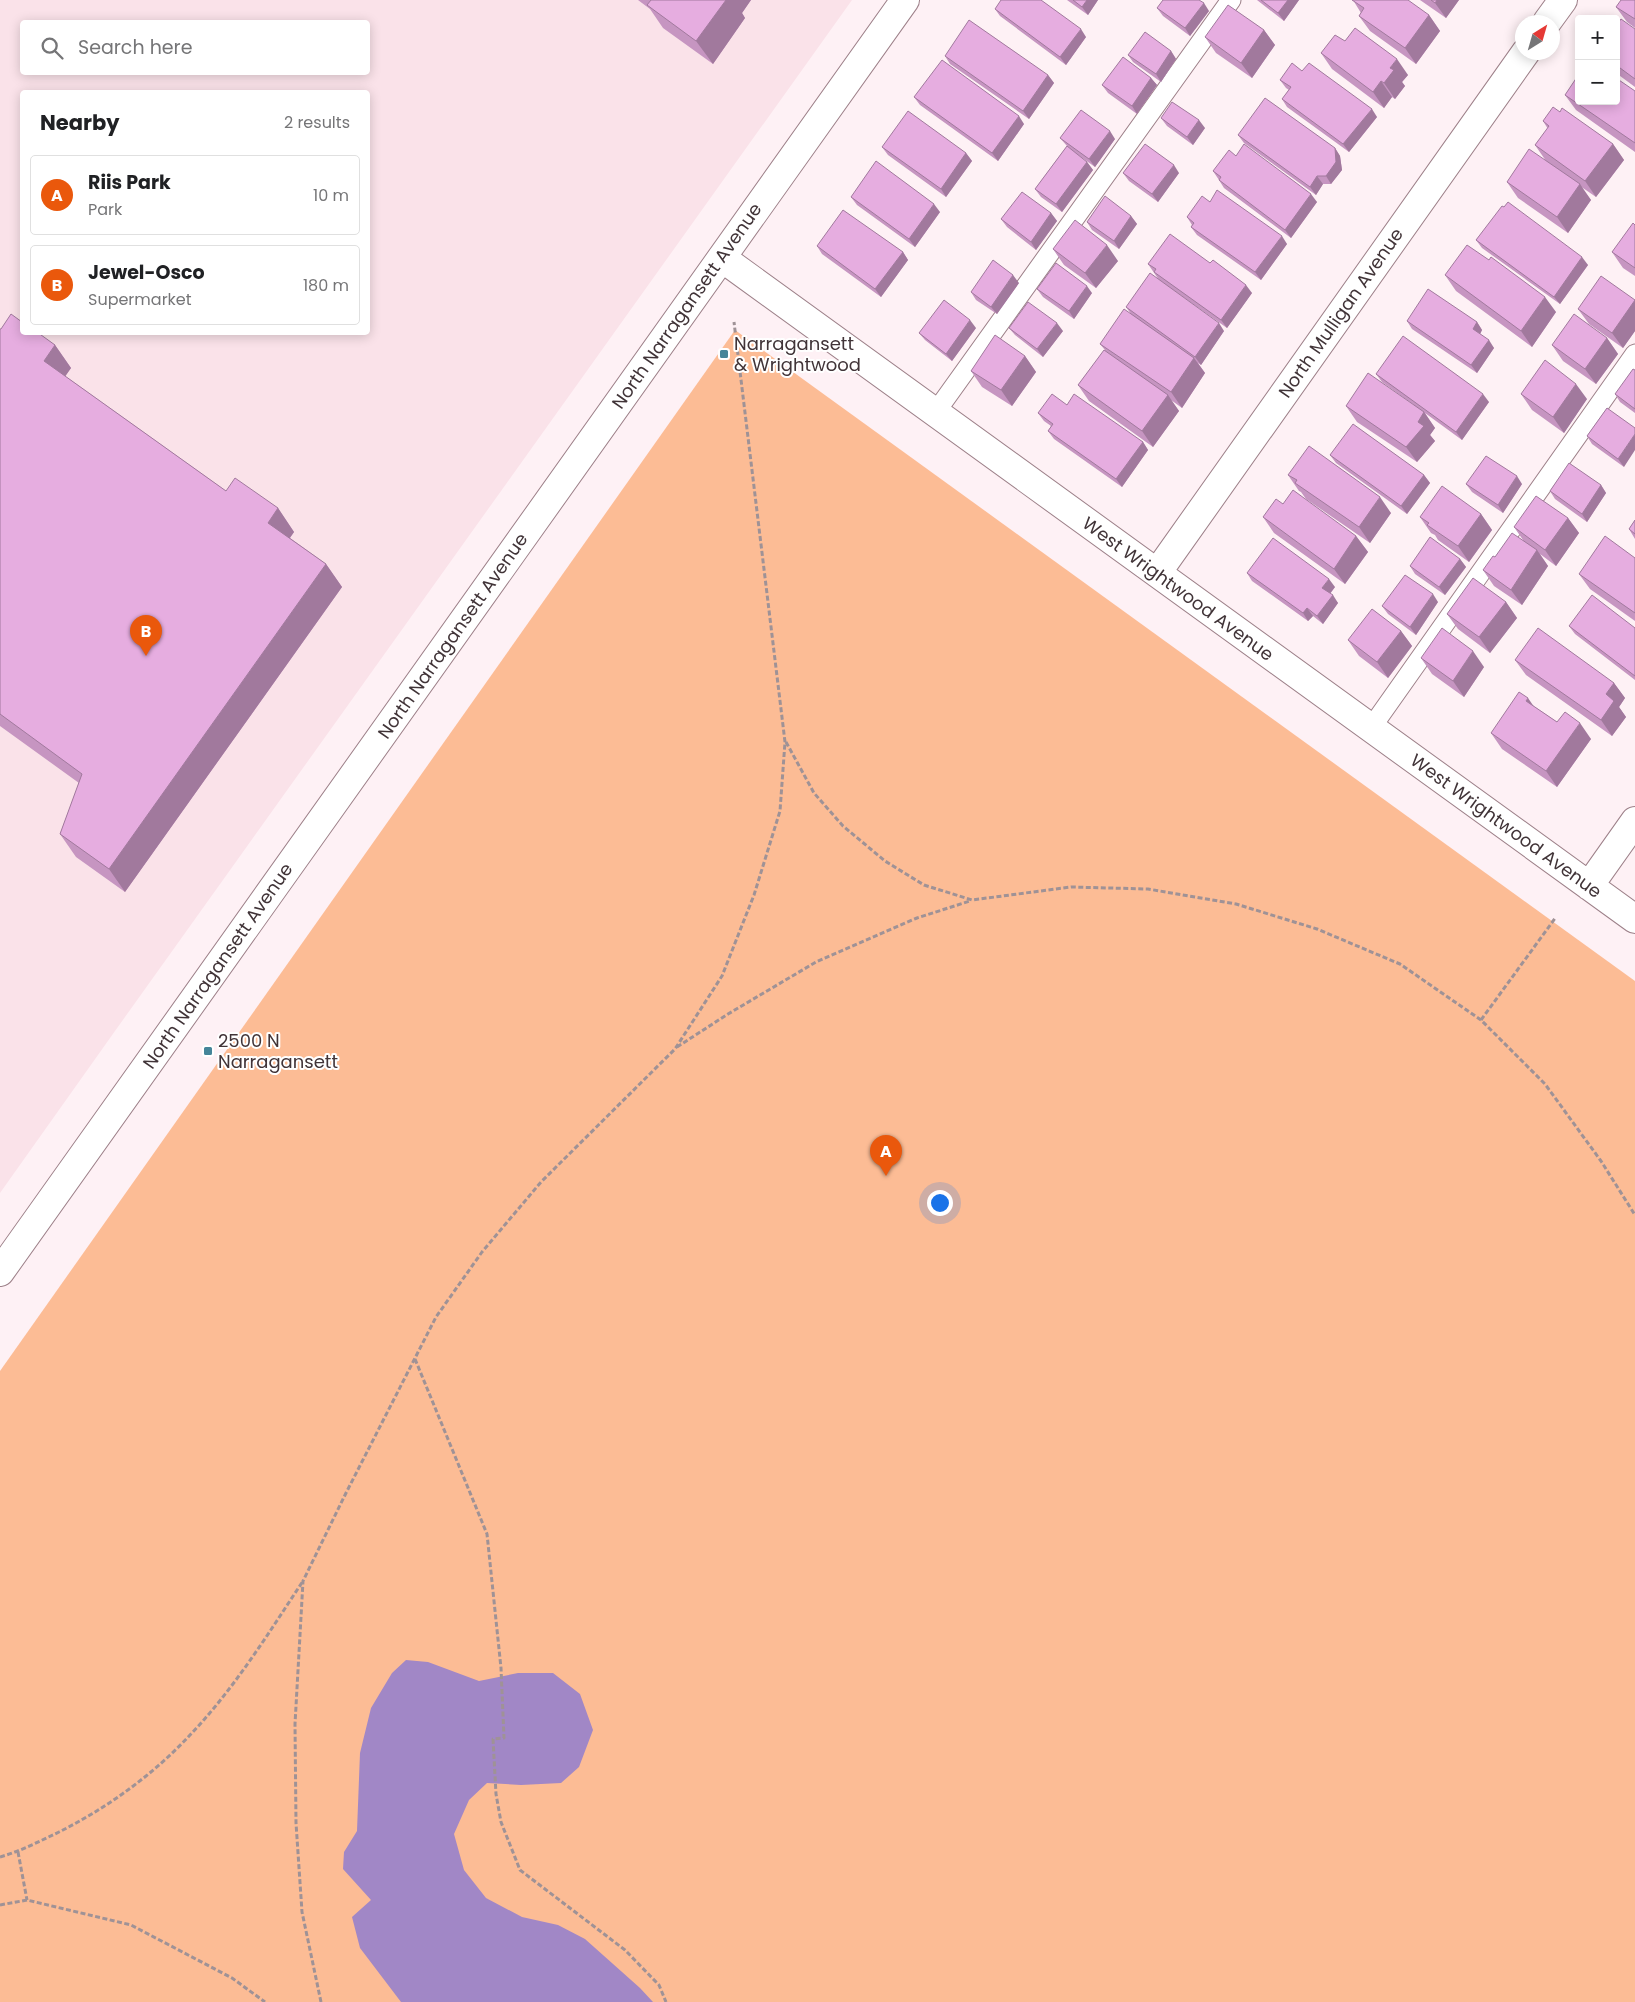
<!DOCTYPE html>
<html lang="en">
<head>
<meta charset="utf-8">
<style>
  :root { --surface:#fff; --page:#f6f6f6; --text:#202124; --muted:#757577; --line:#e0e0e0; --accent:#ea580c }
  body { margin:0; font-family:Poppins,sans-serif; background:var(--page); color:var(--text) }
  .controls { position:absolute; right:15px; top:15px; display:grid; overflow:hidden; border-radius:5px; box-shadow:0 2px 12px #0003 }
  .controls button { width:45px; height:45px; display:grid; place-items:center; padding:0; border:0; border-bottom:1px solid var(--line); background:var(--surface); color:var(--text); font:25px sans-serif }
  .compass { position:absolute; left:1515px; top:15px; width:45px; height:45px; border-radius:50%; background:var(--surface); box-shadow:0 2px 12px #0003; rotate:37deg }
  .you { position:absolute; left:939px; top:1202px; width:18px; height:18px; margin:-12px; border:4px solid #fff; border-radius:50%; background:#1a73e8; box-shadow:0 0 0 8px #1a73e833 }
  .badge { display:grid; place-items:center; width:32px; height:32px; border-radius:50%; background:var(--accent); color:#fff; font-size:16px; font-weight:700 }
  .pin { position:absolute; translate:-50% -41px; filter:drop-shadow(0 1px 2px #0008) }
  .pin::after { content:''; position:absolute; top:26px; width:18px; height:15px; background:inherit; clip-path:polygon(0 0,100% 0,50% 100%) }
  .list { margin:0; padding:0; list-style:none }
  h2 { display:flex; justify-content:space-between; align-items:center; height:65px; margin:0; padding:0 20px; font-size:21px }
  h2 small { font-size:16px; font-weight:400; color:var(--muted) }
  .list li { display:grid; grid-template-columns:32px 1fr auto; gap:15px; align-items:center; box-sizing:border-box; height:80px; margin:0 10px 10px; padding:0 10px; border:1px solid var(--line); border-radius:5px }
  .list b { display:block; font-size:19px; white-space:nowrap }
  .list p { margin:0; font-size:16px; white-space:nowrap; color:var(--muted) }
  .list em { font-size:16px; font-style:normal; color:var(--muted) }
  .icon { flex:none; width:28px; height:28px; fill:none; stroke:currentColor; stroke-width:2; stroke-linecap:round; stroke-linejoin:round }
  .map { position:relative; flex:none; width:1635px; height:2002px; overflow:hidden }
  .search { position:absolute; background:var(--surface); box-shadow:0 2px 12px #0003; left:20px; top:20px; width:350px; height:55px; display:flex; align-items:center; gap:12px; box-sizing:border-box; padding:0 18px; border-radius:5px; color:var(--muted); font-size:19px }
  .panel { position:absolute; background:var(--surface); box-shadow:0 2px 12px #0003; left:20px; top:90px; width:350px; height:245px; border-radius:5px }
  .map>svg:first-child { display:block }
  .built { fill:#fae2e9; fill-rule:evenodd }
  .green { fill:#fcbc95 }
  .water { fill:#a187c6 }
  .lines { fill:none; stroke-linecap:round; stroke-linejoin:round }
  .service-casing { stroke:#9d8089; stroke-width:21 }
  .minor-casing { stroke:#9d8089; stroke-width:30 }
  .tertiary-casing { stroke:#9d8089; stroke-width:30 }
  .path { stroke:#9f9296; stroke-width:3; stroke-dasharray:5 2.5; stroke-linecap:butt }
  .service { stroke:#fff; stroke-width:19 }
  .minor { stroke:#fff; stroke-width:28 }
  .tertiary { stroke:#fff; stroke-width:28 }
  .wall { fill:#c695c1 }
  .shaded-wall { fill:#a1799d }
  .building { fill:#e6ade0; stroke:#a1799d }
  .poi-dot { fill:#458599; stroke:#fff; stroke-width:2 }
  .labels { text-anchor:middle; stroke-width:4; stroke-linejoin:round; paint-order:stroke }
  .street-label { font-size:18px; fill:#413438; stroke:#fff }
  .poi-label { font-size:18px; fill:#413438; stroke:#fff; text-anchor:start }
</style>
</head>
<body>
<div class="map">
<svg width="1635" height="2002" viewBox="0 0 1635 2002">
  <rect width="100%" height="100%" fill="#fef1f5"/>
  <path class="built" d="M 0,0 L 852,0 L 115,1031 L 0,1193 ZM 22,22 L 368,22 L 368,72 L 22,72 ZM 22,92 L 368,92 L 368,332 L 22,332 Z"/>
  <path class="green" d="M 735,330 L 1635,981 L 1635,2002 L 0,2002 L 0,1371 Z"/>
  <path class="water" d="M 406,1660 L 428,1662 L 479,1681 L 518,1673 L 553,1673 L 580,1694 L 593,1730 L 579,1767 L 561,1783 L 521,1785 L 487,1783 L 469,1800 L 454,1834 L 464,1870 L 486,1898 L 522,1917 L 558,1925 L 585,1939 L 640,1988 L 653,2002 L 401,2002 L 360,1948 L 352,1917 L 371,1900 L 343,1869 L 344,1852 L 357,1831 L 360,1753 L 371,1708 L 392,1673 Z"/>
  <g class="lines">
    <g class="service-casing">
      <path id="service" d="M 935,413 L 1231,0
        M 1371,728 L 1635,354"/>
    </g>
    <g class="minor-casing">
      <path id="minor" d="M 1547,22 L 1563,0
        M 722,258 L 1635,919
        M 1157,573 L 1526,52
        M 1589,886 L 1635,821"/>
    </g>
    <g class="tertiary-casing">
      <path id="tertiary" d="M 0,1272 L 905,0"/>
    </g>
    <path class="path" d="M 786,742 L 814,793 L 843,826 L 885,861 L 924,885 L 972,900 L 1071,887 L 1148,889 L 1236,904 L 1317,929 L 1400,964 L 1481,1020 L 1545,1084 L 1601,1161 L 1635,1215
      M 1481,1020 L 1556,917
      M 677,1047 L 728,1014 L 816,962 L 917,918 L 970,901
      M 415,1359 L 487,1534 L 501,1668 L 504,1738 L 493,1739 L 496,1794 L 501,1822 L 520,1870 L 625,1950 L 659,1985 L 666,2002
      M 18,1852 L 27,1900
      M 0,1857 C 21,1851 40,1841 59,1832 C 107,1808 154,1774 190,1735 C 234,1689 268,1634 303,1581
      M 0,1905 L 27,1900 L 131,1925 L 232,1978 L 265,2002
      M 321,2002 L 302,1912 L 296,1823 L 295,1724 L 303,1581 L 346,1493 L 436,1317 L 482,1252 L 541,1182 L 675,1049 L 722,976 L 754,895 L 780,811 L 785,742 L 734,322"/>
    <use href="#service" class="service"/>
    <use href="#minor" class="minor"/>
    <use href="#tertiary" class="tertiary"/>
  </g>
  <path class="wall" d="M 638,0 L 751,0 L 742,13 L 745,18 L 713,64 L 663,28 L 650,9 Z
    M 1067,0 L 1098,0 L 1088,15 Z
    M 1257,0 L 1299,0 L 1284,21 Z
    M 1353,0 L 1429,15 L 1440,31 L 1416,64 L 1370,31 L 1359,16 L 1361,13 Z
    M 1420,0 L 1459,0 L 1446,18 Z
    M 1635,0 L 1635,28 L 1627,22 L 1616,7 Z
    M 1157,8 L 1209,11 L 1190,36 L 1163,16 Z
    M 995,9 L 1086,37 L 1066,65 L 1000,16 Z
    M 1616,26 L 1635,29 L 1635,87 L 1616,73 Z
    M 1264,30 L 1275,45 L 1252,78 L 1216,53 L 1205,37 Z
    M 1345,41 L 1408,75 L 1402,82 L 1405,86 L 1395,99 L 1392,97 L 1384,108 L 1332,69 L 1321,53 Z
    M 1171,51 L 1176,59 L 1161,82 L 1133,62 L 1128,55 Z
    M 945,56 L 1048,75 L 1054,83 L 1029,119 L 950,64 Z
    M 1302,71 L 1377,117 L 1349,152 L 1287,107 L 1282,99 L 1289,90 L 1286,88 L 1280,80 Z
    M 1151,78 L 1157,85 L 1137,114 L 1108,93 L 1102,85 Z
    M 1635,91 L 1635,152 L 1576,110 L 1565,95 Z
    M 914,97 L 1024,124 L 998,161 L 920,105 Z
    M 1560,112 L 1613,144 L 1624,160 L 1596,197 L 1580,186 L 1591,200 L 1568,233 L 1518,198 L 1507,182 L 1546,161 L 1535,145 L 1548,129 L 1543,121 Z
    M 1161,118 L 1205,128 L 1193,145 L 1167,126 Z
    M 1238,135 L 1335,148 L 1340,156 L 1342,170 L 1331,184 L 1323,184 L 1316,195 L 1244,143 Z
    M 1060,138 L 1115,139 L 1095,167 L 1067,147 L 1087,162 L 1093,170 L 1062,212 L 1041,197 L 1035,189 L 1067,146 Z
    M 882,147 L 966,153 L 972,161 L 946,197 L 888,155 Z
    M 1236,156 L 1317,202 L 1291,238 L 1224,188 L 1219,180 L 1213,171 Z
    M 1123,173 L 1179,173 L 1158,202 L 1129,181 Z
    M 851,197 L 940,212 L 915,247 L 857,205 Z
    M 1210,202 L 1287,244 L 1261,280 L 1197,235 L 1191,227 L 1192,225 L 1187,217 Z
    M 1504,207 L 1588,265 L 1560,304 L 1482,248 L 1476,240 Z
    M 1051,213 L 1057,221 L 1036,250 L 1007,227 L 1001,219 Z
    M 1131,216 L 1137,224 L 1119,249 L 1092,230 L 1087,222 Z
    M 1635,225 L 1635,276 L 1623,268 L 1612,252 Z
    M 817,246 L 903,252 L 908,260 L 881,297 L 822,254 Z
    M 1053,249 L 1118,261 L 1096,288 L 1064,265 Z
    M 1210,263 L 1252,293 L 1227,328 L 1159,280 L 1148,264 Z
    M 1445,275 L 1556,312 L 1532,347 L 1456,291 Z
    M 1019,283 L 997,314 L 976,300 L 971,292 Z
    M 1037,289 L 1092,293 L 1074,319 L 1043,297 Z
    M 1635,300 L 1635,331 L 1623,348 L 1589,324 L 1578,309 Z
    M 1126,307 L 1224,331 L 1201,365 L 1198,363 L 1205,373 L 1182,408 L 1171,400 L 1179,411 L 1153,447 L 1089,401 L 1078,385 L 1105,350 L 1100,344 L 1131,314 Z
    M 1407,321 L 1477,322 L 1482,330 L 1480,334 L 1494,348 L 1477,373 L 1412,329 Z
    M 976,328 L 952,361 L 925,340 L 919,333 Z
    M 1009,328 L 1063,331 L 1043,357 L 1015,335 Z
    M 0,329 L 55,345 L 71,368 L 65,376 L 226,491 L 278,508 L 294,532 L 290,538 L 326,564 L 342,587 L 125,892 L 76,857 L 60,834 L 79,783 L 0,726 Z
    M 1607,338 L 1618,354 L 1596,384 L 1563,361 L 1552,345 Z
    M 1025,356 L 1036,372 L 1012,406 L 982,387 L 971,371 Z
    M 1635,370 L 1635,413 L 1620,402 L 1615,394 Z
    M 1376,374 L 1489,402 L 1462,440 L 1425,413 L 1435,428 L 1430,435 L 1435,441 L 1417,462 L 1357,422 L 1346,406 L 1414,405 L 1382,382 Z
    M 1521,394 L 1587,399 L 1564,433 L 1532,410 Z
    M 1067,405 L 1143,442 L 1148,450 L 1122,487 L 1054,439 L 1048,431 L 1051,426 L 1044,421 L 1038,413 Z
    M 1607,408 L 1624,467 L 1592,444 L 1587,436 Z
    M 1330,455 L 1424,475 L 1430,483 L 1407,514 L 1336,463 Z
    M 1288,475 L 1391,513 L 1370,543 L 1306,499 L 1301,492 L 1299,491 Z
    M 1466,484 L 1522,484 L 1503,513 L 1472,492 Z
    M 1601,485 L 1606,493 L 1587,522 L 1555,499 L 1550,491 Z
    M 1481,514 L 1492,530 L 1469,562 L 1438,540 L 1435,535 L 1431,533 L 1420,517 Z
    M 1263,517 L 1356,536 L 1368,552 L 1345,584 L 1274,533 Z
    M 1568,518 L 1579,533 L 1556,566 L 1540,554 L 1548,566 L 1522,605 L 1494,586 L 1483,570 L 1495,557 L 1523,540 L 1514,527 Z
    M 1635,520 L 1635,539 L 1629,529 Z
    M 1635,558 L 1635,621 L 1590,589 L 1579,574 Z
    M 1460,559 L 1466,567 L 1445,595 L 1415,574 L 1410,566 Z
    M 1247,573 L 1335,587 L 1330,594 L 1338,603 L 1323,624 L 1313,616 L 1308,621 L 1252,581 Z
    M 1438,602 L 1416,635 L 1388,614 L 1382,606 Z
    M 1506,602 L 1517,618 L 1490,653 L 1458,629 L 1447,614 Z
    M 1569,626 L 1635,628 L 1635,680 L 1575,634 Z
    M 1401,631 L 1412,646 L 1388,678 L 1359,656 L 1348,640 Z
    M 1421,658 L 1484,667 L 1464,697 L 1432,674 Z
    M 1515,660 L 1614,683 L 1625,698 L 1619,707 L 1626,717 L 1612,736 L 1526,675 Z
    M 1535,707 L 1557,722 L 1591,739 L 1557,787 L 1502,749 L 1491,733 Z"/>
  <path class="shaded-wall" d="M 726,0 L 751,0 L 742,13 L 745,18 L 713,64 L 696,41 Z
    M 1087,0 L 1098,0 L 1088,15 L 1082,7 Z
    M 1288,0 L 1299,0 L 1284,21 L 1278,13 Z
    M 1437,0 L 1459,0 L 1446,18 L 1435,3 Z
    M 1204,3 L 1209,11 L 1190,36 L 1185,28 Z
    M 1429,15 L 1440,31 L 1416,64 L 1405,48 Z
    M 1081,29 L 1086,37 L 1066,65 L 1060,57 Z
    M 1264,30 L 1275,45 L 1252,78 L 1241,63 Z
    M 1171,51 L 1176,59 L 1161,82 L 1156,74 Z
    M 1397,59 L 1408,75 L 1402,82 L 1405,86 L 1395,99 L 1384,83 L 1390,68 Z
    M 1048,75 L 1054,83 L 1029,119 L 1023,111 Z
    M 1151,78 L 1157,85 L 1137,114 L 1132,106 Z
    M 1381,81 L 1392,97 L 1384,108 L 1373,92 Z
    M 1372,109 L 1377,117 L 1349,152 L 1343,144 Z
    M 1019,116 L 1024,124 L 998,161 L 992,153 Z
    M 1199,120 L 1205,128 L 1193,145 L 1187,137 Z
    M 1110,131 L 1115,139 L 1095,167 L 1089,159 Z
    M 1613,144 L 1624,160 L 1596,197 L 1585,181 Z
    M 1335,148 L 1340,156 L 1342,170 L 1331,184 L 1326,176 Z
    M 966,153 L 972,161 L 946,197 L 941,189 Z
    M 1087,162 L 1093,170 L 1062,212 L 1056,204 Z
    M 1174,165 L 1179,173 L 1158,202 L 1152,194 Z
    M 1317,176 L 1323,184 L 1316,195 L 1310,187 Z
    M 1580,184 L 1591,200 L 1568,233 L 1557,217 Z
    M 1311,194 L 1317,202 L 1291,238 L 1285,230 Z
    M 934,204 L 940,212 L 915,247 L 909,239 Z
    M 1051,213 L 1057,221 L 1036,250 L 1031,242 Z
    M 1131,216 L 1137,224 L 1119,249 L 1114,241 Z
    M 1282,236 L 1287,244 L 1261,280 L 1255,272 Z
    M 1107,245 L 1118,261 L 1096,288 L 1085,273 Z
    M 903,252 L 908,260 L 881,297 L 875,289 Z
    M 1582,257 L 1588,265 L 1560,304 L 1554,297 Z
    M 1013,275 L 1019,283 L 997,314 L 991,307 Z
    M 1246,285 L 1252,293 L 1227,328 L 1221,320 Z
    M 1087,286 L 1092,293 L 1074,319 L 1069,311 Z
    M 1545,297 L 1556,312 L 1532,347 L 1521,331 Z
    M 1635,300 L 1635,331 L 1623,348 L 1612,333 Z
    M 970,320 L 976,328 L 952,361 L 946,354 Z
    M 1477,322 L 1482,330 L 1479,336 L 1473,329 Z
    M 1057,323 L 1063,331 L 1043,357 L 1037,349 Z
    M 1219,323 L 1224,331 L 1201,365 L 1195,357 Z
    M 1607,338 L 1618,354 L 1596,384 L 1585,369 Z
    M 1489,340 L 1494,348 L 1477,373 L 1471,365 Z
    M 55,345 L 71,368 L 60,384 L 44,361 Z
    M 1025,356 L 1036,372 L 1012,406 L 1001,390 Z
    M 1194,358 L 1205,373 L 1182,408 L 1171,392 Z
    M 1576,384 L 1587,399 L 1564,433 L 1553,417 Z
    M 1483,394 L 1489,402 L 1462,440 L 1456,432 Z
    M 1168,395 L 1179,411 L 1153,447 L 1142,431 Z
    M 1424,412 L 1435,428 L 1430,435 L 1435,441 L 1417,462 L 1406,447 L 1418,422 Z
    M 1635,434 L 1635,450 L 1624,467 L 1618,459 Z
    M 1143,442 L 1148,450 L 1122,487 L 1116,479 Z
    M 1424,475 L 1430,483 L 1407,514 L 1401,506 Z
    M 1517,476 L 1522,484 L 1503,513 L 1498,505 Z
    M 1601,485 L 1606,493 L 1587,522 L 1582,514 Z
    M 1380,497 L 1391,513 L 1370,543 L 1359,527 Z
    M 278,508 L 294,532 L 284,546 L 268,523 Z
    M 1481,514 L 1492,530 L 1469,562 L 1458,546 Z
    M 1568,518 L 1579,533 L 1556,566 L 1545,550 Z
    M 1356,536 L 1368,552 L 1345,584 L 1334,569 Z
    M 1537,550 L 1548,566 L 1522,605 L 1511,590 Z
    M 1460,559 L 1466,567 L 1445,595 L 1439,587 Z
    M 326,564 L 342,587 L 125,892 L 109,869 Z
    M 1329,579 L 1335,587 L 1328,596 L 1322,588 Z
    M 1433,594 L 1438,602 L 1416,635 L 1410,627 Z
    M 1333,595 L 1338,603 L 1323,624 L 1317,616 Z
    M 1506,602 L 1517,618 L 1490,653 L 1479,637 Z
    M 1307,608 L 1313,616 L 1308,621 L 1303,613 Z
    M 1401,631 L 1412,646 L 1388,678 L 1377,662 Z
    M 1473,651 L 1484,667 L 1464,697 L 1453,681 Z
    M 1614,683 L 1625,698 L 1619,707 L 1626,717 L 1612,736 L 1601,720 L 1606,694 Z
    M 1528,698 L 1539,714 L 1526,701 Z
    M 1580,723 L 1591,739 L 1557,787 L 1546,771 Z"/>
  <path class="building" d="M 651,0 L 726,0 L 696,41 L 647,5 Z
    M 1001,0 L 1041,0 L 1081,29 L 1060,57 L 995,9 Z
    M 1073,0 L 1087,0 L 1082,7 Z
    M 1163,0 L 1199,0 L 1204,3 L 1185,28 L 1157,8 Z
    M 1261,0 L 1288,0 L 1278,13 Z
    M 1352,0 L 1408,0 L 1429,15 L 1405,48 L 1359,16 L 1364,8 Z
    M 1431,0 L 1437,0 L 1435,3 Z
    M 1621,0 L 1635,0 L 1635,19 L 1616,7 Z
    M 1228,5 L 1264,30 L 1241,63 L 1205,37 Z
    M 1621,19 L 1635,29 L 1635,79 L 1616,65 L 1616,26 Z
    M 969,20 L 1048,75 L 1023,111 L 945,56 Z
    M 1355,28 L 1397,59 L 1390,68 L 1394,70 L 1384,83 L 1381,81 L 1373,92 L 1321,53 L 1335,35 L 1345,41 Z
    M 1145,32 L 1171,51 L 1156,74 L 1128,55 Z
    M 1123,57 L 1151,78 L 1132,106 L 1102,85 Z
    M 942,60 L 1019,116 L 992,153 L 914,97 Z
    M 1292,63 L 1302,71 L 1309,63 L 1372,109 L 1343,144 L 1282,99 L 1291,87 L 1280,80 Z
    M 1579,74 L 1579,101 L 1616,101 L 1616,78 L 1635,91 L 1635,143 L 1565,95 Z
    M 1265,98 L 1335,148 L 1336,162 L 1326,176 L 1317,176 L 1310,187 L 1238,135 Z
    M 1172,102 L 1199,120 L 1187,137 L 1161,118 Z
    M 1553,107 L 1560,112 L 1562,108 L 1613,144 L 1585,181 L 1535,145 L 1549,126 L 1543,121 Z
    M 1081,110 L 1110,131 L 1089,159 L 1060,138 Z
    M 908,111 L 966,153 L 941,189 L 882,147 Z
    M 1145,144 L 1174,165 L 1152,194 L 1123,173 Z
    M 1244,144 L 1311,194 L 1285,230 L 1219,180 L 1221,177 L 1213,171 L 1229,150 L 1236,156 Z
    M 1067,146 L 1087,162 L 1056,204 L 1035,189 Z
    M 1529,149 L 1580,184 L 1557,217 L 1507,182 Z
    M 876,161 L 934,204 L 909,239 L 851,197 Z
    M 1217,190 L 1282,236 L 1255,272 L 1191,227 L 1194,223 L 1187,217 L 1202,196 L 1210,202 Z
    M 1022,192 L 1051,213 L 1031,242 L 1001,219 Z
    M 1105,196 L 1131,216 L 1114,241 L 1087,222 Z
    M 1508,202 L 1582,257 L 1554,297 L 1476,240 L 1502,206 L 1504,207 Z
    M 843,210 L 903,252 L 875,289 L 817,246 Z
    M 1075,220 L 1107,245 L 1085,273 L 1053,249 Z
    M 1633,223 L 1635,225 L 1635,268 L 1612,252 Z
    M 1170,234 L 1210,263 L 1213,260 L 1246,285 L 1221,320 L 1154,272 L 1156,269 L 1148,264 Z
    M 1467,245 L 1489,260 L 1491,257 L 1545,297 L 1521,331 L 1445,275 Z
    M 993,260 L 1013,275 L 991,307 L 971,292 Z
    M 1056,263 L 1087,286 L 1069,311 L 1037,289 Z
    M 1150,273 L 1219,323 L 1195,357 L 1126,307 Z
    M 1601,276 L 1635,300 L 1612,333 L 1578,309 Z
    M 1428,289 L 1477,322 L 1473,329 L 1489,340 L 1471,365 L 1407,321 Z
    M 944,300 L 970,320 L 946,354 L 919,333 Z
    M 1028,302 L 1057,323 L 1037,349 L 1009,328 Z
    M 1124,309 L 1194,358 L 1171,392 L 1100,344 Z
    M 11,314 L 22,322 L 22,332 L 37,332 L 55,345 L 44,361 L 226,491 L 235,478 L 278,508 L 268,523 L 326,564 L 109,869 L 60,834 L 82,774 L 0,714 L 0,329 L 1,329 Z
    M 1574,314 L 1607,338 L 1585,369 L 1552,345 Z
    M 995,335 L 1025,356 L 1001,390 L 971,371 Z
    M 1403,336 L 1483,394 L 1456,432 L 1376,374 Z
    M 1104,350 L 1168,395 L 1142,431 L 1078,385 Z
    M 1545,360 L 1576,384 L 1553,417 L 1521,394 Z
    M 1633,369 L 1635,370 L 1635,409 L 1615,394 Z
    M 1368,373 L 1424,412 L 1418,422 L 1424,426 L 1406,447 L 1346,406 Z
    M 1052,394 L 1067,405 L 1074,394 L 1143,442 L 1116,479 L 1048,431 L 1053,424 L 1038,413 Z
    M 1607,408 L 1635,428 L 1635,434 L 1618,459 L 1587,436 Z
    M 1353,424 L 1424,475 L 1401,506 L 1330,455 Z
    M 1309,446 L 1380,497 L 1359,527 L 1295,483 L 1297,480 L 1288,475 Z
    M 1486,456 L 1517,476 L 1498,505 L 1466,484 Z
    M 1569,463 L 1601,485 L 1582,514 L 1550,491 Z
    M 1442,486 L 1481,514 L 1458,546 L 1427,525 L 1429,523 L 1420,517 Z
    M 1293,490 L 1356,536 L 1334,569 L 1263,517 L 1276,499 L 1283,504 Z
    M 1536,496 L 1568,518 L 1545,550 L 1514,527 Z
    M 1635,520 L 1635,534 L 1629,529 Z
    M 1512,533 L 1537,550 L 1511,590 L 1483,570 L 1493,556 L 1495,557 Z
    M 1605,536 L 1635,558 L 1635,613 L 1579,574 Z
    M 1430,537 L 1460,559 L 1439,587 L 1410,566 Z
    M 1273,538 L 1329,579 L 1322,588 L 1333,595 L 1317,616 L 1307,608 L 1303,613 L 1247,573 Z
    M 1405,575 L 1433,594 L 1410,627 L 1382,606 Z
    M 1473,578 L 1506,602 L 1479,637 L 1447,614 Z
    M 1592,595 L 1635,628 L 1635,676 L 1569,626 Z
    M 1372,609 L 1401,631 L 1377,662 L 1348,640 Z
    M 1442,628 L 1473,651 L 1453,681 L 1421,658 Z
    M 1538,628 L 1614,683 L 1606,694 L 1614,701 L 1601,720 L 1515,660 Z
    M 1519,692 L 1528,698 L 1526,701 L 1557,722 L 1565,712 L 1580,723 L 1546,771 L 1491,733 Z"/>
  <g class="poi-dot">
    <rect x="719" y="349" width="10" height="10" rx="2.5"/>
    <rect x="203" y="1046" width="10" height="10" rx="2.5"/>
  </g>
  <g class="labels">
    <g class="street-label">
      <text transform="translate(687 306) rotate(-55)" y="6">North Narragansett Avenue</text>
      <text transform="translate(1341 313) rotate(-55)" y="6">North Mulligan Avenue</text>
      <text transform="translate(1178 589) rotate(36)" y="6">West Wrightwood Avenue</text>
      <text transform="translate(453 636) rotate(-55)" y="6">North Narragansett Avenue</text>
      <text transform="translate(1506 826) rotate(36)" y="6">West Wrightwood Avenue</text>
      <text transform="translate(218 966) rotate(-55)" y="6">North Narragansett Avenue</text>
    </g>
    <g class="poi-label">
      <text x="734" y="350">Narragansett<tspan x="734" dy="21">&amp; Wrightwood</tspan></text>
      <text x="218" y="1047">2500 N<tspan x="218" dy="21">Narragansett</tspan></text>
    </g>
  </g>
</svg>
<div class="controls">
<button>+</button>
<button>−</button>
</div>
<svg class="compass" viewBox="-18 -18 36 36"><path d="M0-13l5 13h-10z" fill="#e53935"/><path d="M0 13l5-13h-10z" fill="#757577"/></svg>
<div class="you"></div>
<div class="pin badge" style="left:886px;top:1176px">A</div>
<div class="pin badge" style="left:146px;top:656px">B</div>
<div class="search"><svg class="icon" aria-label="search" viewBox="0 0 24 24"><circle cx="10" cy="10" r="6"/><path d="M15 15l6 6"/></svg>Search here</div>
<section class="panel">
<h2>Nearby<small>2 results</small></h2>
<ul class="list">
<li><span class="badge">A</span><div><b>Riis Park</b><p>Park</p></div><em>10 m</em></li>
<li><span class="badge">B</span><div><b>Jewel-Osco</b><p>Supermarket</p></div><em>180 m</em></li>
</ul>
</section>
</div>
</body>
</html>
